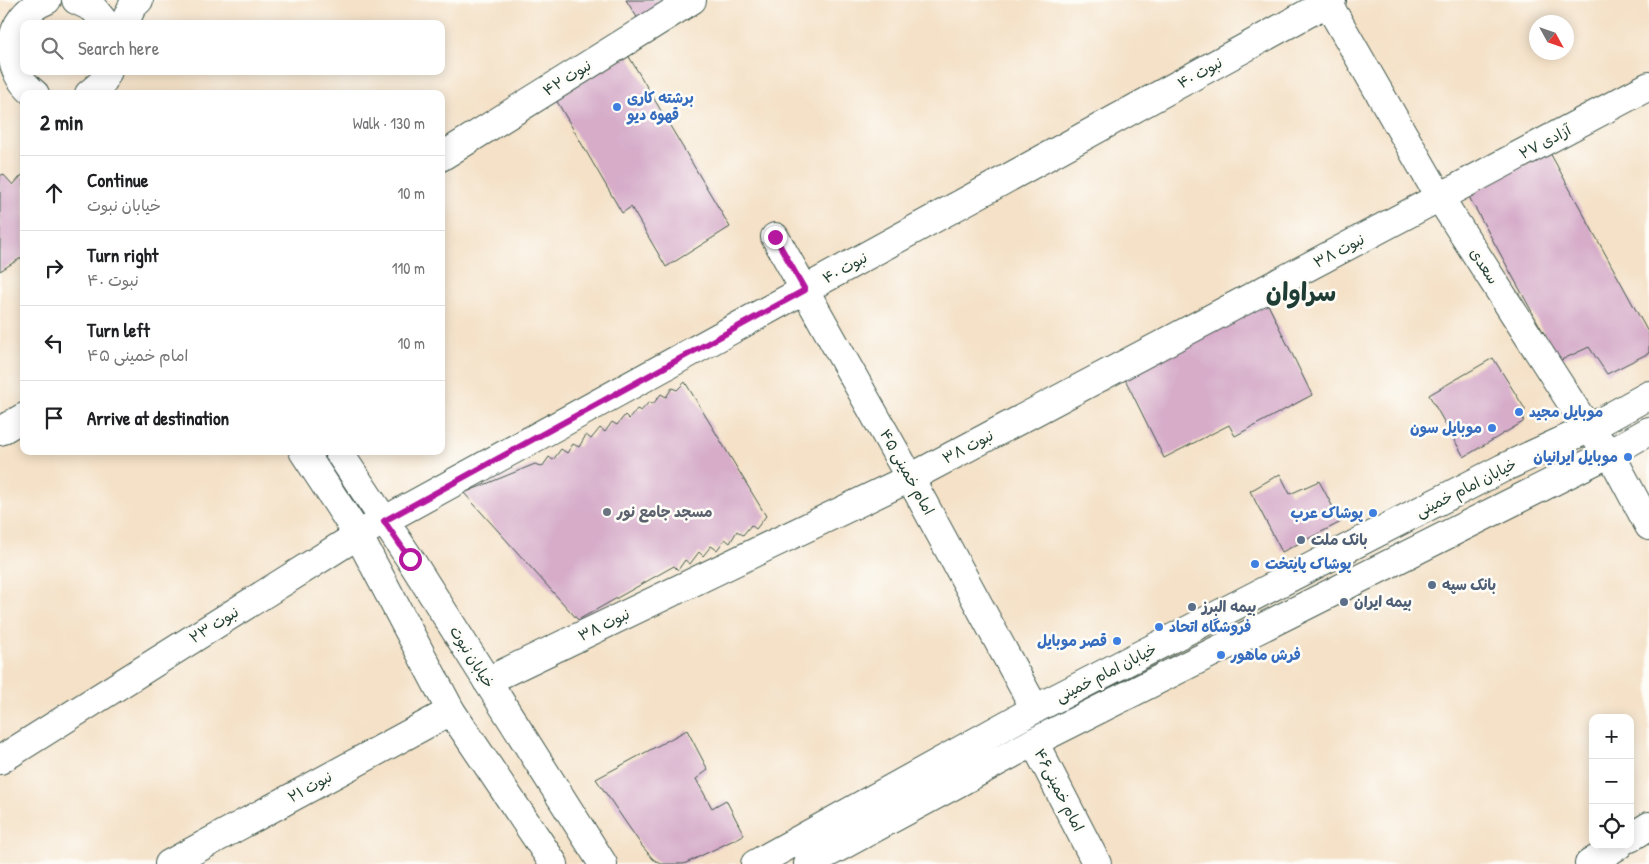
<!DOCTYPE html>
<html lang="en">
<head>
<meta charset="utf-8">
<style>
  :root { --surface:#fff; --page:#f6f6f6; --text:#202124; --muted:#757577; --line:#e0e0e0 }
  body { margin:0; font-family:"Patrick Hand","Playpen Sans Arabic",sans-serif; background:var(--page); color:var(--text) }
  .controls { position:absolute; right:15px; bottom:15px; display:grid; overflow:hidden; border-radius:10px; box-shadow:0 2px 12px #0003 }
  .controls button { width:45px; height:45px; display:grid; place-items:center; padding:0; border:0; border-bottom:1px solid var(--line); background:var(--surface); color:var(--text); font:25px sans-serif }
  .compass { position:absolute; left:1529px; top:15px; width:45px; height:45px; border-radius:50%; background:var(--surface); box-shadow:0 2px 12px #0003; rotate:130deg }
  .stop { position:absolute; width:15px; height:15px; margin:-11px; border:4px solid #b5179e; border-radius:50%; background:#fff }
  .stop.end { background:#b5179e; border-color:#fff; box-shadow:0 1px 5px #0008 }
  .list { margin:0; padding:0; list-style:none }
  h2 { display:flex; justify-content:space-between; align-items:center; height:65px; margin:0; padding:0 20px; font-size:21px }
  h2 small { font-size:16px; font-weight:400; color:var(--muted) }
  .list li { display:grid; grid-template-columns:32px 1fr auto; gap:15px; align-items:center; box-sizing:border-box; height:75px; padding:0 20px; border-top:1px solid var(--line) }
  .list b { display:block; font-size:19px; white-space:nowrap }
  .list p { margin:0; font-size:16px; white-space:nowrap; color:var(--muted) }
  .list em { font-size:16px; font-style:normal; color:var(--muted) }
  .icon { flex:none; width:28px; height:28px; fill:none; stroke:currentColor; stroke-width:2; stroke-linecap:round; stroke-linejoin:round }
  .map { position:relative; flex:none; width:1649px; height:864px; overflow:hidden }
  .search { position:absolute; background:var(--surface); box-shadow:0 2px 12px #0003; left:20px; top:20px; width:425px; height:55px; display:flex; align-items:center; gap:12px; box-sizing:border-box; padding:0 18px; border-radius:10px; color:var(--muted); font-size:19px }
  .panel { position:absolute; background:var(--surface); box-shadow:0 2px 12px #0003; left:20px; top:90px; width:425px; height:365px; border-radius:10px }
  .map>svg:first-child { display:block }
  .building { fill:#d6acc9 }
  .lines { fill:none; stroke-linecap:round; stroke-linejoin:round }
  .street-casing { stroke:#3f564a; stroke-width:30 }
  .secondary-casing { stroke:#3f564a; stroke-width:30 }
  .street { stroke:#fff; stroke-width:28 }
  .secondary { stroke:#fff; stroke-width:28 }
  .route { stroke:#b5179e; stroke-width:6 }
  .shop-dot { fill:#3f7fe0; stroke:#fdfcf7; stroke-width:2 }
  .worship-dot { fill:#6b7280; stroke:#fdfcf7; stroke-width:2 }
  .service-dot { fill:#5c6f8a; stroke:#fdfcf7; stroke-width:2 }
  .labels { text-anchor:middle; stroke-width:5; stroke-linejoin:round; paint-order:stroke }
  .street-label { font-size:15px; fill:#1f3d34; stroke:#fdfcf7 }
  .shop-label { font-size:15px; font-weight:bold; fill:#366cbe; stroke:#fdfcf7; text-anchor:start }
  .worship-label { font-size:15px; font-weight:bold; fill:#5b616d; stroke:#fdfcf7; text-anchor:start }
  .service-label { font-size:15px; font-weight:bold; fill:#4e5e75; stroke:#fdfcf7; text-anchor:start }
  .town-label { font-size:25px; font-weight:bold; fill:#1f3d34; stroke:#fdfcf7 }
</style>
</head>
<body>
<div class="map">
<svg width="1649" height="864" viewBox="0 0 1649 864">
  <rect width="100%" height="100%" fill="#fdfcf7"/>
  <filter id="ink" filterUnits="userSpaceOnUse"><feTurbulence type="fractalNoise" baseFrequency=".02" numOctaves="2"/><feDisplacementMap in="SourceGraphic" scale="10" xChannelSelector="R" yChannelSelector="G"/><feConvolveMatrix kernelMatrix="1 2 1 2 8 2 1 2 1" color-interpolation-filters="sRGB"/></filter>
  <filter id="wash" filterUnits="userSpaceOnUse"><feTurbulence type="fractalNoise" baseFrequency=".0096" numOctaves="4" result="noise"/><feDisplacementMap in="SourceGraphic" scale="20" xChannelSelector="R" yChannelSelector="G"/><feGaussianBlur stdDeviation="1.12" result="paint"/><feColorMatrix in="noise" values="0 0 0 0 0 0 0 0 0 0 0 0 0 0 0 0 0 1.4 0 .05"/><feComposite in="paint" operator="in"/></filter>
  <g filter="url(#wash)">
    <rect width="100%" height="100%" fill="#f4e1c7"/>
    <g id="blocks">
      <path class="building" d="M 626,0 L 672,0 L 640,22 Z
        M 628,55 L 730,227 L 666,267 L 631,207 L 622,213 L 555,98 Z
        M 1549,151 L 1649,334 L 1649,353 L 1607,374 L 1589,347 L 1559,361 L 1468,195 Z
        M 3,174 L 13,185 L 22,175 L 24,177 L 24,256 L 0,271 L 0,176 Z
        M 1262,292 L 1312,395 L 1235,436 L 1229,425 L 1164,458 L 1119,367 Z
        M 1493,358 L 1525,409 L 1523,422 L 1464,457 L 1429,395 Z
        M 685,382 L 766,516 L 756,529 L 751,525 L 743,535 L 737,531 L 730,543 L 725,539 L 717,550 L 711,546 L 703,556 L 699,552 L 690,564 L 685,560 L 678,570 L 674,566 L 578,620 L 464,493 L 535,464 L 542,467 L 549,457 L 553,460 L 561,449 L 567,453 L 573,444 L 579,447 L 586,435 L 591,439 L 600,428 L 605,432 L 612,422 L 617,425 L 625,415 L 629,419 L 637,409 L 641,411 L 649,402 L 653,404 L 661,394 L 666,397 L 672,388 L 677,390 Z
        M 1280,474 L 1290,494 L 1319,481 L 1341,522 L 1282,552 L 1250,491 Z
        M 687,730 L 708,770 L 696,779 L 712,808 L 726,800 L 744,835 L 684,864 L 661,864 L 653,859 L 642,846 L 596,779 Z"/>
    </g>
  </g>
  <g filter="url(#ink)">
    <use href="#blocks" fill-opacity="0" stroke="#3f564a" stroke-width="1"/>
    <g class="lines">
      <g class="street-casing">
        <path id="street" d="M 1326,0 L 1440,198 L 1588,429 L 1610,453 L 1649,526
          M 441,157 L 692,0
          M 775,237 L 910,478 L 1035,709
          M 0,431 L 24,417
          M 487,681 L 910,478 L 1649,86
          M 1034,742 L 1097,864
          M 0,760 L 358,535 L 1332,0
          M 1630,838 L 1649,826
          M 169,864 L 451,711
          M 1589,864 L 1619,845"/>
      </g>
      <g class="secondary-casing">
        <path id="secondary" d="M 76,0 L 93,8 L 106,24
          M 124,24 L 132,7 L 139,0
          M 35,94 C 0,67 5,17 47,0
          M 89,94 L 102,83 L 108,71
          M 303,451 L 358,535 L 451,711 L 554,864
          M 338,451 L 410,559 L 603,864
          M 755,864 L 1035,709 L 1503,468 L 1588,429 L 1649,395
          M 808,864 L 1034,742 L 1610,453 L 1649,431"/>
      </g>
      <use href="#street" class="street"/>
      <use href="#secondary" class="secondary"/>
    </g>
  </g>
  <g class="lines" filter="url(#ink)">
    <path class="route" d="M 410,559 L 384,521 L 805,290 L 775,237"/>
  </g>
  <g class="shop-dot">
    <circle cx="617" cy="107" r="5"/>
    <circle cx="1519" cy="412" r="5"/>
    <circle cx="1492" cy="428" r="5"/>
    <circle cx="1628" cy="457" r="5"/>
    <circle cx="1373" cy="513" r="5"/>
    <circle cx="1255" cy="564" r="5"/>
    <circle cx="1159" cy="627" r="5"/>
    <circle cx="1117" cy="641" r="5"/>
    <circle cx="1221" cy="655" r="5"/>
  </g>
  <circle class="worship-dot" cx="607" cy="512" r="5"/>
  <g class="service-dot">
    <circle cx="1301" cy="540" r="5"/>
    <circle cx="1432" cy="585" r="5"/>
    <circle cx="1344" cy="602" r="5"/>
    <circle cx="1192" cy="607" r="5"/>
  </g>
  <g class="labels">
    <g class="street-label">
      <text transform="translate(1200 73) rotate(-29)" y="5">نبوت ۴۰</text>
      <text transform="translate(567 78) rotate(-32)" y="5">نبوت ۴۲</text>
      <text transform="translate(1545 142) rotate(-28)" y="5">آزادی ۲۷</text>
      <text transform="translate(1339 251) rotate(-28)" y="5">نبوت ۳۸</text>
      <text transform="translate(1484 266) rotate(57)" y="5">سعدی</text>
      <text transform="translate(845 268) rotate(-29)" y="5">نبوت ۴۰</text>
      <text transform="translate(968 447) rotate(-28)" y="5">نبوت ۳۸</text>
      <text transform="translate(907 472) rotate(61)" y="5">امام خمینی ۴۵</text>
      <text transform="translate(1466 488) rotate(-27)" y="5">خیابان امام خمینی</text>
      <text transform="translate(214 625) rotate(-32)" y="5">نبوت ۲۳</text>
      <text transform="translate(604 625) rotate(-26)" y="5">نبوت ۳۸</text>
      <text transform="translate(472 657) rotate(58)" y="5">خیابان نبوت</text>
      <text transform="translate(1106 673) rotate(-27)" y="5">خیابان امام خمینی</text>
      <text transform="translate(310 787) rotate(-29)" y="5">نبوت ۲۱</text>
      <text transform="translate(1059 790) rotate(63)" y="5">امام خمینی۴۶</text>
    </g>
    <g class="shop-label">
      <text x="627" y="103">برشته کاری<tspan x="627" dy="17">قهوه دیو</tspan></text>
      <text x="1529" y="417">موبایل مجید</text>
      <text x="1482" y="433" text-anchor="end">موبایل سون</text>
      <text x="1618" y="462" text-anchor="end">موبایل ایرانیان</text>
      <text x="1363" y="518" text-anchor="end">پوشاک عرب</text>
      <text x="1265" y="569">پوشاک پایتخت</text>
      <text x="1169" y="632">فروشگاه اتحاد</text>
      <text x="1107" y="646" text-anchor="end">قصر موبایل</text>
      <text x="1231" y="660">فرش ماهور</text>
    </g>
    <g class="worship-label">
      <text x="617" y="517">مسجد جامع نور</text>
    </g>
    <g class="service-label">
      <text x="1311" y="545">بانک ملت</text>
      <text x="1442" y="590">بانک سپه</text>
      <text x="1354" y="607">بیمه ایران</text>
      <text x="1202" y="612">بیمه البرز</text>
    </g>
    <g class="town-label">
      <text x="1301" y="301">سراوان</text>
    </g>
  </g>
</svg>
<div class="controls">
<button>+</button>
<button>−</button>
<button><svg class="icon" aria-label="locate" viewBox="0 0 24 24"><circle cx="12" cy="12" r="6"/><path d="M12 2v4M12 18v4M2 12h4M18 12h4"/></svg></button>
</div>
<svg class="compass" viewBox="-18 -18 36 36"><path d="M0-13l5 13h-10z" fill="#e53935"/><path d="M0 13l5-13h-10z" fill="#757577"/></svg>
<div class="stop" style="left:410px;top:559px"></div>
<div class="stop end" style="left:775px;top:237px"></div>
<div class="search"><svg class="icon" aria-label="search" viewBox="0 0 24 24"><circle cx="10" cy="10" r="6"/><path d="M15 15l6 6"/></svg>Search here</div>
<section class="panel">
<h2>2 min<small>Walk · 130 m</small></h2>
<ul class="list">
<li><svg class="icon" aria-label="ahead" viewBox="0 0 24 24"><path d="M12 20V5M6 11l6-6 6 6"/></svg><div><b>Continue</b><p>خیابان نبوت</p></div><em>10 m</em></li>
<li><svg class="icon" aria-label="right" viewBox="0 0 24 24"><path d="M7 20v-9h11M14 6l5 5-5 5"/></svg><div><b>Turn right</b><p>نبوت ۴۰</p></div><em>110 m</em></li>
<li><svg class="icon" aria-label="left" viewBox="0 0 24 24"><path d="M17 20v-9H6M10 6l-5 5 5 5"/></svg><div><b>Turn left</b><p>امام خمینی ۴۵</p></div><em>10 m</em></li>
<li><svg class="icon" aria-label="arrive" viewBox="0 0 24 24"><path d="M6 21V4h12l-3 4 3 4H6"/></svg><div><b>Arrive at destination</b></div></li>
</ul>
</section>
</div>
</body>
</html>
